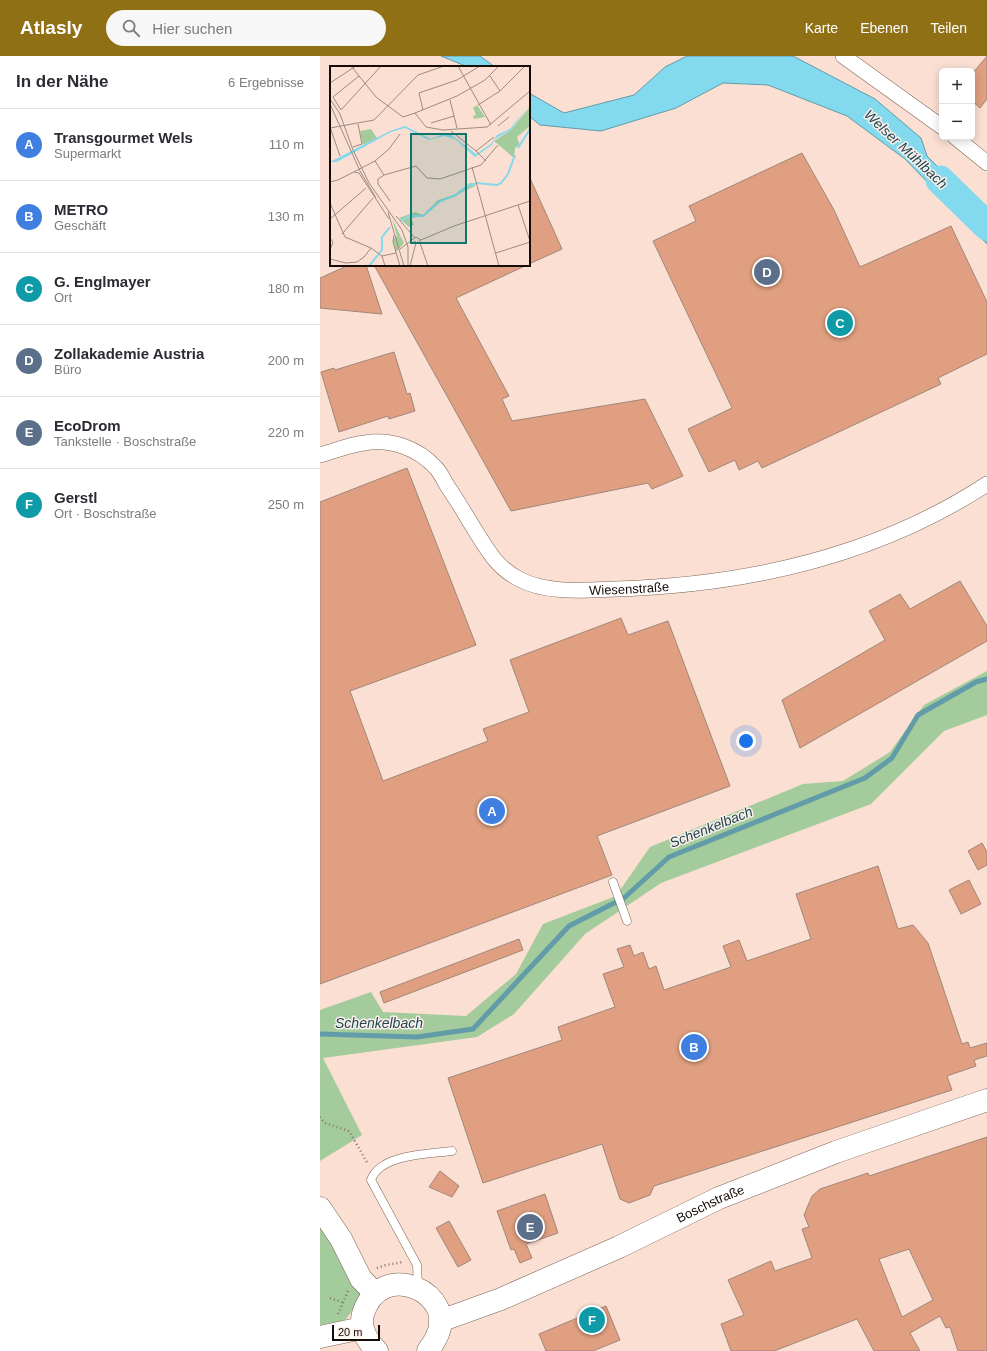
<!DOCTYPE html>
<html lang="de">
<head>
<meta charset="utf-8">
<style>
  :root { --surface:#fff; --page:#f7f7f7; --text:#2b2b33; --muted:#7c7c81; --line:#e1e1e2; --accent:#8f7014 }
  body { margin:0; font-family:Arial,sans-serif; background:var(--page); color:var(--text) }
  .controls { position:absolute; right:12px; top:12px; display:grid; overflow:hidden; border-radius:6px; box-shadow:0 2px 10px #0003 }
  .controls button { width:36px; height:36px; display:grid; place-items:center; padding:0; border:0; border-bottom:1px solid var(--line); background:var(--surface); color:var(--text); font:20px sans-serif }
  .scale { position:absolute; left:12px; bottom:10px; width:48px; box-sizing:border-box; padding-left:4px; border:2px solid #150c08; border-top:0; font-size:11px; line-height:14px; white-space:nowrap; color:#150c08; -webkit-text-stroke:3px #fbf0eb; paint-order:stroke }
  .you { position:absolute; left:426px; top:685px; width:14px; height:14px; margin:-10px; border:3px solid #fff; border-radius:50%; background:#1a73e8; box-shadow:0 0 0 6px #1a73e833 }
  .badge { display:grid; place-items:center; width:26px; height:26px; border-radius:50%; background:var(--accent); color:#fff; font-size:13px; font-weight:700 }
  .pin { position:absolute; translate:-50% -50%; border:2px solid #fff; box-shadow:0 1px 4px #0006 }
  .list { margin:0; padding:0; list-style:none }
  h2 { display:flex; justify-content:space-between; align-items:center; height:52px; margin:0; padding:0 16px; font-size:17px }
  h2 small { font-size:13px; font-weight:400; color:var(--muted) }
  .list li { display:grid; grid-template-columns:26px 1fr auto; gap:12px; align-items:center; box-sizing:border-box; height:72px; padding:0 16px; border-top:1px solid var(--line) }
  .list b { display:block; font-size:15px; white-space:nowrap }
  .list p { margin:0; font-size:13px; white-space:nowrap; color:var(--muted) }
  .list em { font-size:13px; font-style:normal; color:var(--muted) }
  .icon { flex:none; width:22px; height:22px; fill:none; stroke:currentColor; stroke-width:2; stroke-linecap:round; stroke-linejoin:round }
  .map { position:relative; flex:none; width:667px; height:1295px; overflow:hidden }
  header { display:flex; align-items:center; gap:24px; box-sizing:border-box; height:56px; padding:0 20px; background:var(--accent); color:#fff }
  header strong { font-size:19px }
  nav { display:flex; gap:22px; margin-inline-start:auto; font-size:14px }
  .search { width:280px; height:36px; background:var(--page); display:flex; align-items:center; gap:10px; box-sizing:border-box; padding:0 14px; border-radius:22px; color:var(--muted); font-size:15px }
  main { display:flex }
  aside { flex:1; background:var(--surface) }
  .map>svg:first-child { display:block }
  .green { fill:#a3cb9c }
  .water { fill:#83d9ed; stroke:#629ca8 }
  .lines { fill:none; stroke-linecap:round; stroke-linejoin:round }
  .stream { stroke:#629ca8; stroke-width:5 }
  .river { stroke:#83d9ed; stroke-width:29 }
  .building { fill:#df9f80; stroke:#9f877b; fill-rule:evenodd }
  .service-casing { stroke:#7a6357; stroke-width:9 }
  .minor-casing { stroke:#7a6357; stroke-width:16 }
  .secondary-casing { stroke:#7a6357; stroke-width:23 }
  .primary-casing { stroke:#7a6357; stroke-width:23 }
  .path { stroke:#87756c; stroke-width:2.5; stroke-dasharray:1 3; stroke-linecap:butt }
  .service { stroke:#fff; stroke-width:8 }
  .minor { stroke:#fff; stroke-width:15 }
  .secondary { stroke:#fff; stroke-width:22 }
  .primary { stroke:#fff; stroke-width:22 }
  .labels { text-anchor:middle; stroke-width:3; stroke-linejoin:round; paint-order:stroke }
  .street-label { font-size:13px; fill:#150c08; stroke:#fbf0eb }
  .water-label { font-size:14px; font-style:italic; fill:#1f4750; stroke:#fbf0eb }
  .inset-river { fill:none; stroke:#83d9ed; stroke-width:2 }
  .inset-road { fill:none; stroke:#9e8b81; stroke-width:1 }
  .view { fill:#0f766e; fill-opacity:0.15; stroke:#0f766e; stroke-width:2 }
  .inset-edge { fill:none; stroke:#150c08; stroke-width:2 }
</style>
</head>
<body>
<header>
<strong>Atlasly</strong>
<div class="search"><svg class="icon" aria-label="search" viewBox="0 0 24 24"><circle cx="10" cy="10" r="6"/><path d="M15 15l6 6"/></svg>Hier suchen</div>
<nav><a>Karte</a><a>Ebenen</a><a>Teilen</a></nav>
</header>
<main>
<aside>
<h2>In der Nähe<small>6 Ergebnisse</small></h2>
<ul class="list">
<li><span class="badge" style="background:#3f7fe0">A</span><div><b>Transgourmet Wels</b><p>Supermarkt</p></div><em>110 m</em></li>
<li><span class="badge" style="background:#3f7fe0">B</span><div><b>METRO</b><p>Geschäft</p></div><em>130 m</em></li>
<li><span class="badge" style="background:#0f9aa8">C</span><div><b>G. Englmayer</b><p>Ort</p></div><em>180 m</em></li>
<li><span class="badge" style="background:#5c6f8a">D</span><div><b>Zollakademie Austria</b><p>Büro</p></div><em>200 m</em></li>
<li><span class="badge" style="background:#5c6f8a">E</span><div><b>EcoDrom</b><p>Tankstelle · Boschstraße</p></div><em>220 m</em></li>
<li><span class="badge" style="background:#0f9aa8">F</span><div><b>Gerstl</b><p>Ort · Boschstraße</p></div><em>250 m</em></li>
</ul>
</aside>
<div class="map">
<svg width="667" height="1295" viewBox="0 0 667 1295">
  <rect width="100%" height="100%" fill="#fadfd2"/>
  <path class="green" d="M 667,615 L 667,659 L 624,675 L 551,748 L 341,827 L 265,878 L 194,958 L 157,981 L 3,1002 L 42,1079 L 0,1105 L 0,954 L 51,936 L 63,956 L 146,960 L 196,918 L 223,868 L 296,840 L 330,791 L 483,728 L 523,725 L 570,696 L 604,649 Z
    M 0,1164 L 47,1237 L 25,1264 L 0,1269 Z"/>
  <path class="water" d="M 121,0 L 160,0 L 175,11 L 148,11 Z
    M 367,0 L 473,0 L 555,43 L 601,82 L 607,100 L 653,146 L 648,151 L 667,170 L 667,188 L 585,103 L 527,60 L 448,29 L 403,27 L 356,52 L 281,75 L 220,69 L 209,60 L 209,37 L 244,57 L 314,39 L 345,11 Z"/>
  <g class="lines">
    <path class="stream" d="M 0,978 L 97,981 L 153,973 L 249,870 L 304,842 L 349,801 L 545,722 L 572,702 L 598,659 L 656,626 L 667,623"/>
    <path class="river" d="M 620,124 L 667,170"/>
  </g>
  <path class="building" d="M 667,0 L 667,43 L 660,52 L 652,45 L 652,18 Z
    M 482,97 L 514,154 L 540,211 L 631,170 L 667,246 L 667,298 L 618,322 L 621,328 L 442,412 L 438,405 L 419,414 L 415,404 L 389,416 L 368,373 L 412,352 L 333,185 L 376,165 L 369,150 Z
    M 209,120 L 242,193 L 209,208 Z
    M 29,209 L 46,209 L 62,258 L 0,252 L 0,222 Z
    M 54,209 L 207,209 L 136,242 L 189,340 L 182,343 L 192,365 L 325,343 L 363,420 L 332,433 L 328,427 L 191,455 Z
    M 74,296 L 87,338 L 90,337 L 95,355 L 69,363 L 68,360 L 19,376 L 1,316 L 14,312 L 15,314 Z
    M 87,412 L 156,589 L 30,635 L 63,725 L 168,685 L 163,673 L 209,656 L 190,604 L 301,562 L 308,579 L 348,565 L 410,730 L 277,780 L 292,819 L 0,928 L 0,446 Z
    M 640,525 L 667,570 L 667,585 L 480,692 L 462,644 L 565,584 L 549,555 L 580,538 L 590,553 Z
    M 662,787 L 667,796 L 667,809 L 658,814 L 648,795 Z
    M 558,810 L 578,873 L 593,869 L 608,887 L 642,988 L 648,986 L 650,992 L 667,987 L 667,1000 L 654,1004 L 656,1010 L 627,1020 L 632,1034 L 334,1130 L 330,1139 L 309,1147 L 300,1143 L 282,1088 L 163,1127 L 128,1022 L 242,984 L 238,971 L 295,951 L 283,918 L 304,911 L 297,893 L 310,889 L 314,900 L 323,896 L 329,913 L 336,910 L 344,934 L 411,911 L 403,890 L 419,884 L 427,905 L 491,883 L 476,838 Z
    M 649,824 L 661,848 L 641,858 L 629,834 Z
    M 199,883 L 203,894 L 64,947 L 60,936 Z
    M 667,1081 L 667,1295 L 638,1295 L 630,1271 L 626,1272 L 620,1260 L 590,1277 L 600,1295 L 554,1295 L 537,1263 L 454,1295 L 411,1295 L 401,1268 L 424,1259 L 408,1224 L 451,1205 L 455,1215 L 492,1202 L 482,1173 L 489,1171 L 484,1159 L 492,1140 L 500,1133 L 548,1117 L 549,1120 ZM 589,1193 L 613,1244 L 582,1261 L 559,1203 Z
    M 120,1115 L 139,1130 L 132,1141 L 109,1131 Z
    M 225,1138 L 238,1177 L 206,1188 L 212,1202 L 200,1207 L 194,1193 L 191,1194 L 177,1155 Z
    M 129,1165 L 151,1204 L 138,1211 L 116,1172 Z
    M 286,1250 L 300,1284 L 273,1295 L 226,1295 L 219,1278 Z"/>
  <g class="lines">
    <g class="service-casing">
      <path id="service" d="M 293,826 L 307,865
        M 98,1231 L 97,1209 L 51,1124 C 60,1098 109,1098 132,1095"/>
    </g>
    <g class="minor-casing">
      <g id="minor">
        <path d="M 523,0 L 622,71"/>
        <path d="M 635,81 L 667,107"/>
        <path id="s1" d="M 0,399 C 14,395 29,389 44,387 C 70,382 98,392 116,412 C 121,417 124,425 128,431 C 139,447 148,463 158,479 C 170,498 178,512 199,523 C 227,538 265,534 296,533 C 426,529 557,500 667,428"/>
      </g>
    </g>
    <g class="secondary-casing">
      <g id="secondary">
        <path id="s2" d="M 120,1265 L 181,1243 L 299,1191 L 399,1142 L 516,1096 L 667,1044"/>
        <path d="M 0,1281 L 42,1272"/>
        <path d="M 57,1295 C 47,1285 39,1273 43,1258 C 61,1200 140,1238 116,1282 C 114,1287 110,1291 108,1295"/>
      </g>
    </g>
    <g class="primary-casing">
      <path id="primary" d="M 0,1152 L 21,1183 L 41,1223 L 55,1237"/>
    </g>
    <path class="path" d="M 0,1061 L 5,1067 L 29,1075 L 48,1108
      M 57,1212 L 66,1209 L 83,1206
      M 10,1242 L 22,1246
      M 18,1258 L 28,1235"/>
    <use href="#service" class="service"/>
    <use href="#minor" class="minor"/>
    <use href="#secondary" class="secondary"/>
    <use href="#primary" class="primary"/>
  </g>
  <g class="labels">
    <g class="street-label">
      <text dy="5" stroke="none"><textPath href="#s1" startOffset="377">Wiesenstraße</textPath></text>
      <text dy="5" stroke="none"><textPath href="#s2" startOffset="295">Boschstraße</textPath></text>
    </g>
    <g class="water-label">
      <text transform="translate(586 93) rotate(43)" y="5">Welser Mühlbach</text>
      <text transform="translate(391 771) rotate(-22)" y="5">Schenkelbach</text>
      <text x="59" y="972">Schenkelbach</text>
    </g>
  </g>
  <g transform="translate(10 10)">
    <rect width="200" height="200" fill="#fadfd2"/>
    <path d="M 147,39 L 155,51 L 144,53 L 143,50 L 146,49 L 143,42 ZM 200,41 L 200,60 L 187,71 L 190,79 L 185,82 L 184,92 L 164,75 L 181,64 ZM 41,63 L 47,72 L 33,79 L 30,65 ZM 140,117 L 144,117 L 145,120 L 109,137 L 94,150 L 81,152 L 84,159 L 79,161 L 69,152 L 85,146 L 93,149 L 108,134 L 124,129 ZM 62,153 L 74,177 L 66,186 L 63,174 L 67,170 Z" fill="#a3cb9c"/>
    <path d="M 200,39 L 181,64 L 165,73 L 162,79 L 145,91 L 125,73 L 114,70 L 99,74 L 75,62 L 61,66 L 7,96 L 0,96 L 60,65 L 75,60 L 101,73 L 113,68 L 120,68 L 146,88 L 161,78 L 167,69 L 180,63 Z" fill="#83d9ed"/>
    <path class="inset-river" d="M 188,82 L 200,63M 71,155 L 79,150 L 93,150 L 110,135 L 126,129 L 136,121 L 147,117 L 167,119 L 171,117 L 178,108 L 185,89M 39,200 L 52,184 L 52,171 L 60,161"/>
    <path class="inset-road" d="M 21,0 L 46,31 L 73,51 L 85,47 L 96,61 L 113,64 L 157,61 L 200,25M 128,0 L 161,59M 29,10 L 3,31 L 11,44 L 51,0M 160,10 L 170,25M 0,17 L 26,0M 0,33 L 10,48 L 23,84 L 39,117 L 72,164 L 78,181 L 78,200M 120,34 L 127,62M 0,38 L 30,105 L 46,132M 148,39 L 170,25 L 195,0M 93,44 L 89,27 L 127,14 L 150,0M 85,47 L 127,30 L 155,14 L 169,0M 101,57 L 124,50M 168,60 L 179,51M 0,61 L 10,90M 0,62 L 44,54 L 88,9 L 114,0M 121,65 L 146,85 L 164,71M 23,81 L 32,78 L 28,58M 146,85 L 156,95M 45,95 L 54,109 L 86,100 L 97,112 L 110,113 L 151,99 L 168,79M 142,101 L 169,200M 24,106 L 29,107 L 59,153M 54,109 L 48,113 L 48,118 L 60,135M 0,116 L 8,114 L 45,95 L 59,83 L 70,68M 0,137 L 15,171 L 41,182 L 52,190 L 55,200M 188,139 L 200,175M 58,146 L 74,200M 66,150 L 85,172M 0,153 L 36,122M 12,168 L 43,132M 64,169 L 63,176 L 70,200M 0,172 L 3,176 L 0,184M 91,174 L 124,160 L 200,135M 90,177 L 98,200M 70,183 L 86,171 L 91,174 L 87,177 L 84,175M 166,187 L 200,176M 52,190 L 66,187M 0,193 L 16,197 L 27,196 L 34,191 L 41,182M 80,200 L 86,177"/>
    <path class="view" d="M 81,68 L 136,68 L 136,177 L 81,177 Z"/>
    <rect width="200" height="200" class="inset-edge"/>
  </g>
</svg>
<div class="controls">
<button>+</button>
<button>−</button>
</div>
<div class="scale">20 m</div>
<div class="you"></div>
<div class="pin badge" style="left:172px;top:755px;background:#3f7fe0">A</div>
<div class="pin badge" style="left:374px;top:991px;background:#3f7fe0">B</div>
<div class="pin badge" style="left:520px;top:267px;background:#0f9aa8">C</div>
<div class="pin badge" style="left:447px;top:216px;background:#5c6f8a">D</div>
<div class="pin badge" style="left:210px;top:1171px;background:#5c6f8a">E</div>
<div class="pin badge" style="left:272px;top:1264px;background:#0f9aa8">F</div>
</div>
</main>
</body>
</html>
